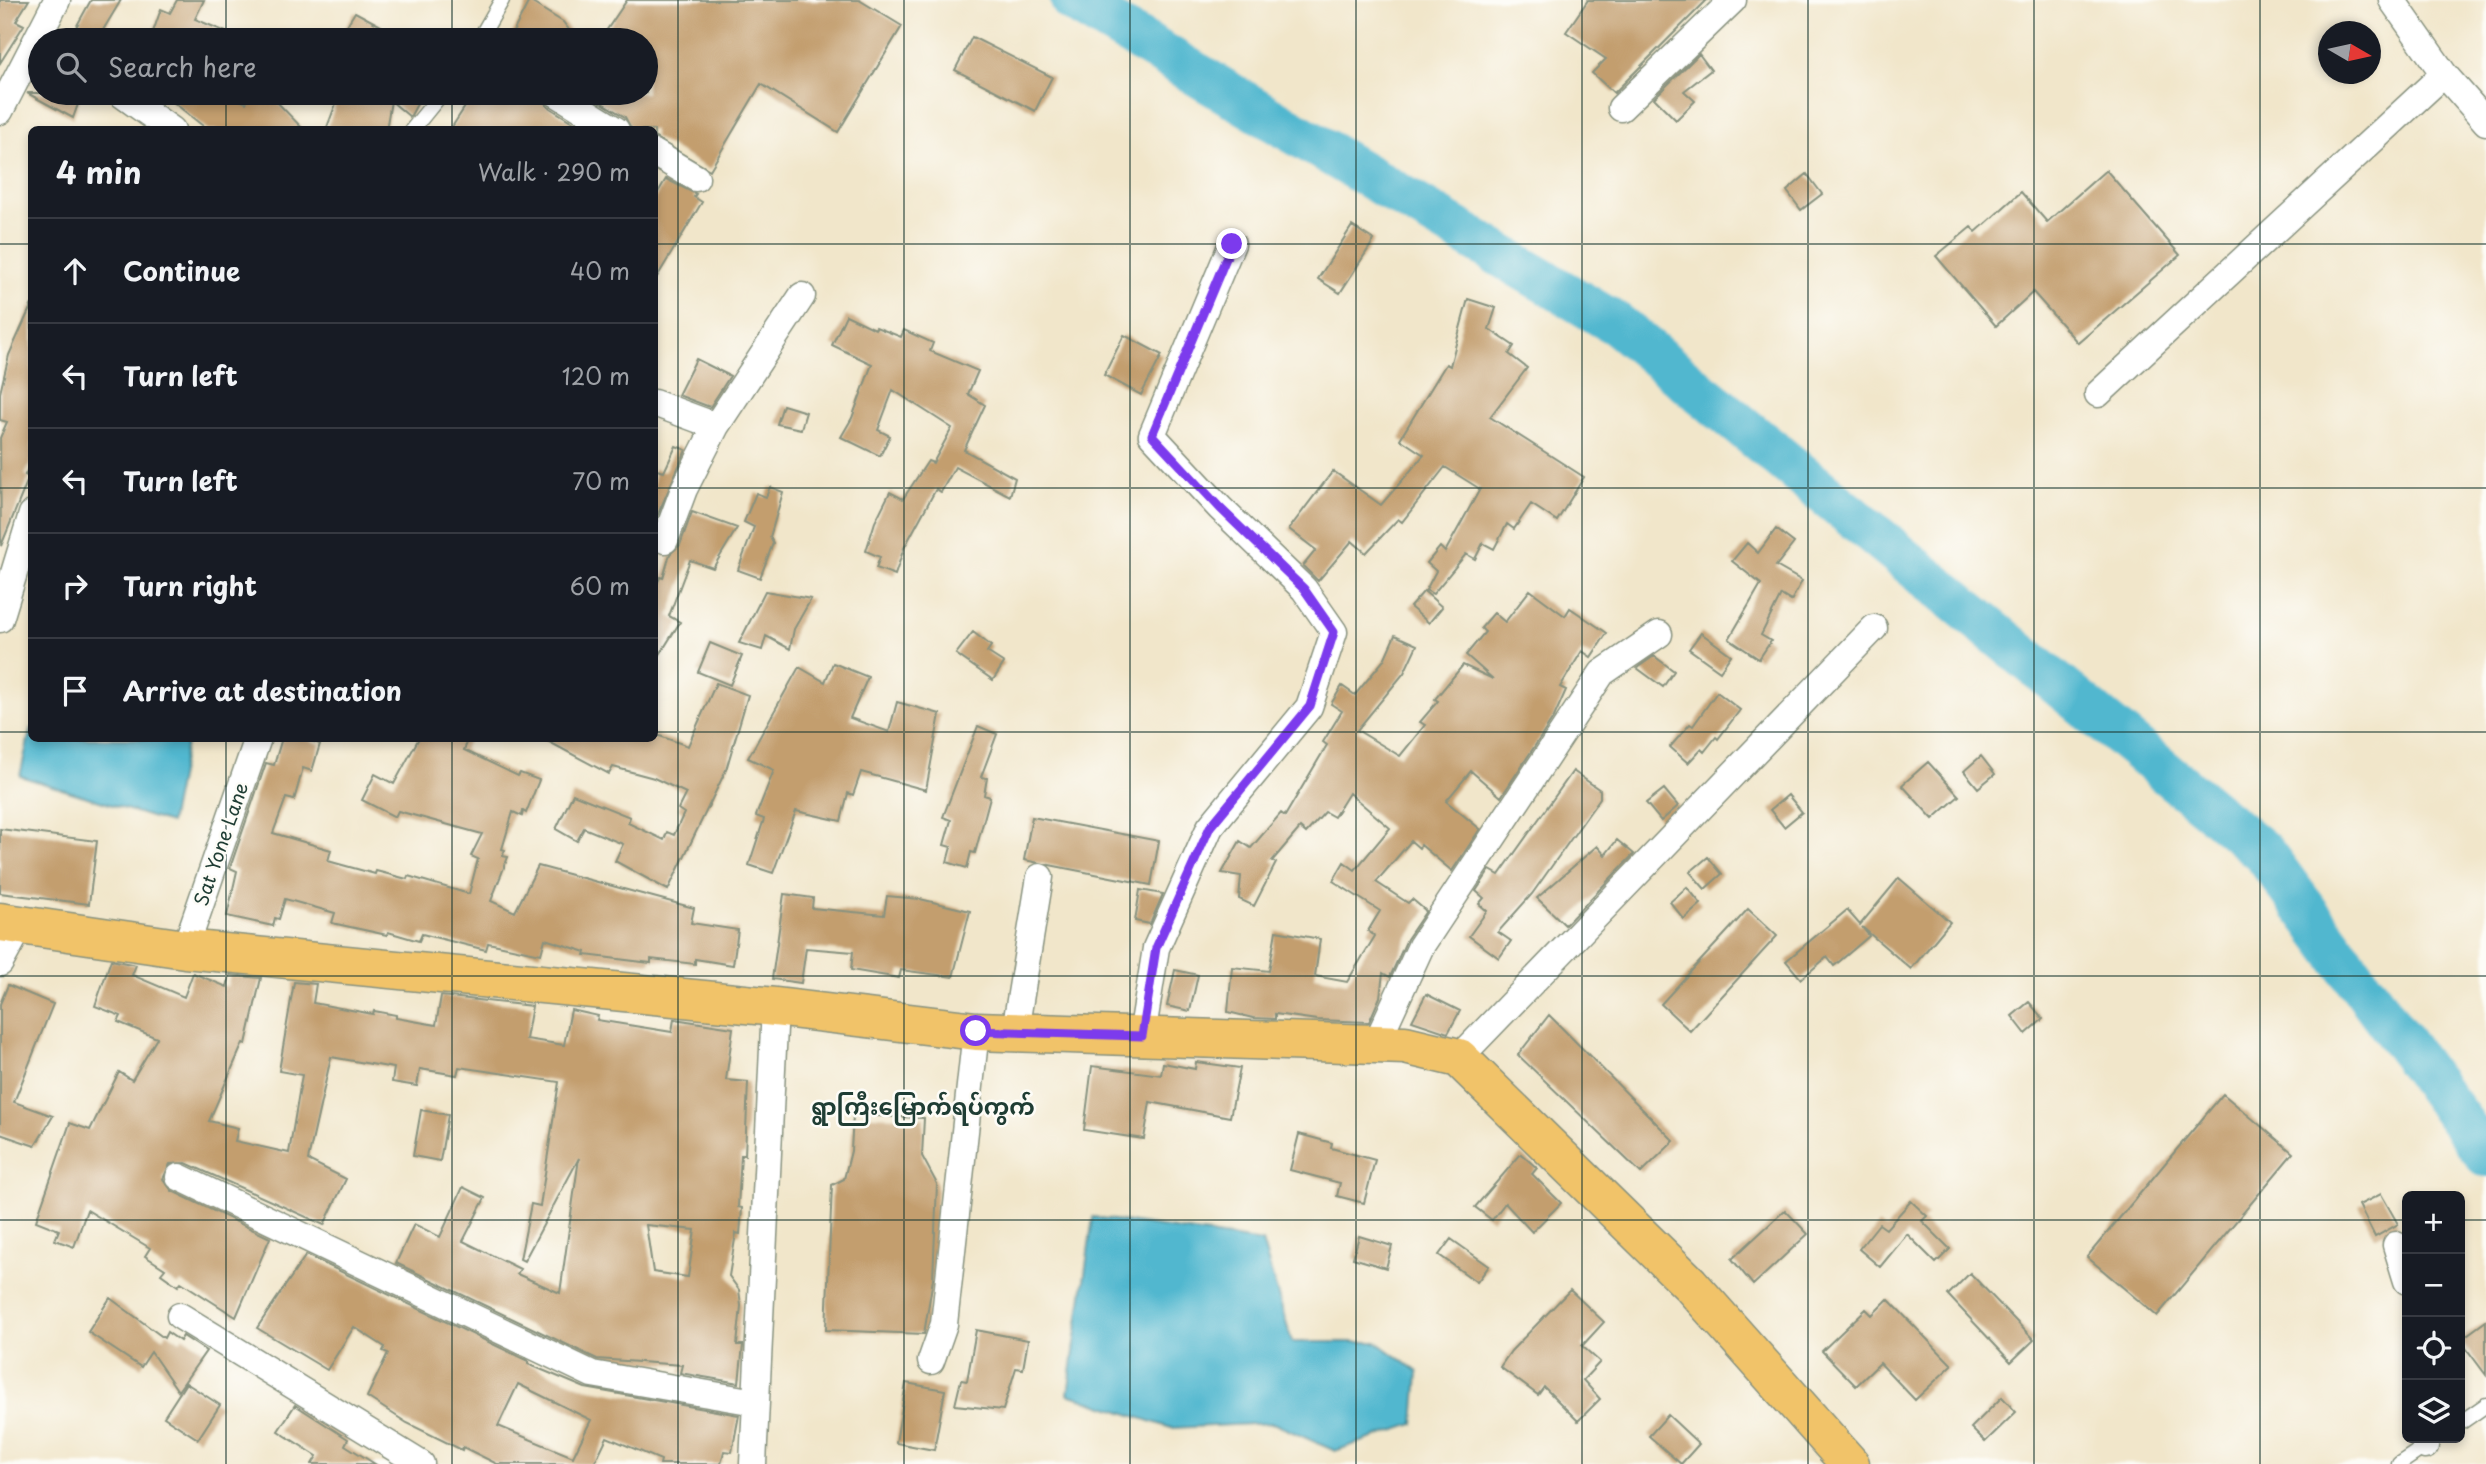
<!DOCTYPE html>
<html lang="en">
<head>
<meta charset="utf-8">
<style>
  :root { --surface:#171b24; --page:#242831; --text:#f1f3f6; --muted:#9ea1a6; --line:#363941 }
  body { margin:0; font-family:"Playpen Sans","Noto Sans Myanmar",sans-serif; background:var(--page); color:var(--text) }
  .controls { position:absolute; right:21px; bottom:21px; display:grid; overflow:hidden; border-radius:10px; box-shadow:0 4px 10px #0003 }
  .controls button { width:63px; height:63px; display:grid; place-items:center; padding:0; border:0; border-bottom:2px solid var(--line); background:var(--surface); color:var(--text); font:35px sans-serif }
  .compass { position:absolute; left:2318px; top:21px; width:63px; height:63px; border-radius:50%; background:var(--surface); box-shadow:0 4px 10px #0003; rotate:99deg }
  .stop { position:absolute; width:21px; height:21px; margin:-16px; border:5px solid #7c3aed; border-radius:50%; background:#fff }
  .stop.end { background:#7c3aed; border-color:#fff; box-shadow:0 2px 7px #0008 }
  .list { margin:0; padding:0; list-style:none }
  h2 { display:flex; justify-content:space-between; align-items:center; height:91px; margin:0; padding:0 28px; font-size:30px }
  h2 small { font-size:23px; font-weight:400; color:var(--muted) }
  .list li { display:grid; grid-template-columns:46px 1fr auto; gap:21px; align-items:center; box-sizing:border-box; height:105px; padding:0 28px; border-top:2px solid var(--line) }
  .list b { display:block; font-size:26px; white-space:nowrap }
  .list em { font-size:23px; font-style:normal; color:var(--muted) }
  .icon { flex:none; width:38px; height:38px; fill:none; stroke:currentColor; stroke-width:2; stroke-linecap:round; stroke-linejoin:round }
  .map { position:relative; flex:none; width:2486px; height:1464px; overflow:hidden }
  .search { position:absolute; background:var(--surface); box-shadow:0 4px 10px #0003; left:28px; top:28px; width:630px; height:77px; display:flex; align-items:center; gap:18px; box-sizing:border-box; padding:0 24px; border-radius:38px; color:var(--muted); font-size:26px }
  .panel { position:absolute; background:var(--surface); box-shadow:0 4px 10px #0003; left:28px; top:126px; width:630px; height:616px; border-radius:10px }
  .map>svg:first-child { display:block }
  .water { fill:#51b7cf; stroke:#387a82; stroke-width:2 }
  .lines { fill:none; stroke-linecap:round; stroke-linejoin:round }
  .river { stroke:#51b7cf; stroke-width:44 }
  .building { fill:#c39e6e; fill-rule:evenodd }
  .service-casing { stroke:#88927f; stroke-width:17 }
  .minor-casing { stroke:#88927f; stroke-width:29 }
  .primary-casing { stroke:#88927f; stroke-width:41 }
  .service { stroke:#fff; stroke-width:14 }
  .minor { stroke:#fff; stroke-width:26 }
  .primary { stroke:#f1c369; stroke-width:38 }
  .route { stroke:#7c3aed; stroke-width:9 }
  .grid { fill:none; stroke:#1f3d34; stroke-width:2; stroke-opacity:0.55 }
  .labels { text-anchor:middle; stroke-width:5; stroke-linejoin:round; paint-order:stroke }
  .street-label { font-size:19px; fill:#1f3d34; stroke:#fdfcf7 }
  .quarter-label { font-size:23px; font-weight:bold; fill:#1f3d34; stroke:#fdfcf7 }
</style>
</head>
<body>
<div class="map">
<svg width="2486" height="1464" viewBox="0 0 2486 1464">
  <rect width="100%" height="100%" fill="#fdfcf7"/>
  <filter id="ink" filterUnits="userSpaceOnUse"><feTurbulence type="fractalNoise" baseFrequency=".0143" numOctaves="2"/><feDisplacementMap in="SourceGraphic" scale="14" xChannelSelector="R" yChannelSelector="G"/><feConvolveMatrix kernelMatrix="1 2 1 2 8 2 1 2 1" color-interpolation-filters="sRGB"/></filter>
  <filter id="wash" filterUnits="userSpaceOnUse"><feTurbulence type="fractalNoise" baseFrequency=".00686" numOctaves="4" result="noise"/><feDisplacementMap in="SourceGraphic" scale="28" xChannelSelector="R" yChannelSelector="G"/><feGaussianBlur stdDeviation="1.57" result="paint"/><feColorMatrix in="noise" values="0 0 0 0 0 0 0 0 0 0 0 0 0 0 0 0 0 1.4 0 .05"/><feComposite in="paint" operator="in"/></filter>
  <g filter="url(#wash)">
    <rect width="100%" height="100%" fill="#f1e6ca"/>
    <path class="water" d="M 31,727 L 32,738 L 187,739 L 170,823 L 20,776 Z
      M 1093,1217 L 1262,1242 L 1292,1342 L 1377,1342 L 1418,1372 L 1414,1424 L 1335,1451 L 1273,1423 L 1171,1428 L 1068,1394 Z"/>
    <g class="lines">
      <path class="river" d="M 1072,0 L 1618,325 L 2263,852 L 2486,1155"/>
    </g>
    <g id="blocks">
      <path class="building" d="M 0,0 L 29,0 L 16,21 L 24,25 L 0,63 Z
        M 91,0 L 121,0 L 97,40 L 69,40 Z
        M 177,0 L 204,0 L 195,19 L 245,40 L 163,40 L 152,35 L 161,9 L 170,13 Z
        M 627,0 L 859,0 L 902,26 L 838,132 L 761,84 L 710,170 L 654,137 L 654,130 L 632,130 L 625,117 L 586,93 L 646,93 L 646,40 L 600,40 Z
        M 1588,0 L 1707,0 L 1614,93 L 1592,73 L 1606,59 L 1566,32 Z
        M 529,1 L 563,22 L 577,40 L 509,40 Z
        M 355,12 L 381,26 L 373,40 L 338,40 Z
        M 972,37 L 1052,77 L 1035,111 L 955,70 Z
        M 1699,54 L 1711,70 L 1684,91 L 1695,101 L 1676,120 L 1654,98 Z
        M 27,93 L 82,93 L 73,118 Z
        M 162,93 L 225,93 L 246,103 L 253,93 L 260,93 L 277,102 L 304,130 L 208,130 Z
        M 340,93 L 423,93 L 410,117 L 391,101 L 386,130 L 326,130 Z
        M 474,93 L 540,93 L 547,106 L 585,130 L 450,130 Z
        M 2106,170 L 2180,255 L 2078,343 L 2033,292 L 1996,326 L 1936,256 L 1971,227 L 1976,232 L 2021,192 L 2047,222 Z
        M 1807,174 L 1822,194 L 1801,210 L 1787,191 Z
        M 666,179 L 696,194 L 694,197 L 702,202 L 654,282 L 654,199 Z
        M 1352,226 L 1374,240 L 1340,293 L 1318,279 Z
        M 1468,299 L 1496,308 L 1489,329 L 1514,346 L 1509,354 L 1527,368 L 1490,417 L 1584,477 L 1557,521 L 1531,504 L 1514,529 L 1507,524 L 1494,549 L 1483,543 L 1475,559 L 1466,554 L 1433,594 L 1426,590 L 1436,571 L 1427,563 L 1440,547 L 1445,552 L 1480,489 L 1445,467 L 1402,522 L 1398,519 L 1366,553 L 1352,541 L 1318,581 L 1303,566 L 1316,550 L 1289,529 L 1333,471 L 1381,505 L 1424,455 L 1400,439 L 1446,364 L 1450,366 Z
        M 32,304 L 32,460 L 25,475 L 29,477 L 1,546 L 0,438 L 7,422 L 0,420 L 0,393 L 9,355 Z
        M 846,315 L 875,329 L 876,327 L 901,337 L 904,330 L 933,343 L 930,351 L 978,371 L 968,394 L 985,405 L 964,450 L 1015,478 L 1010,496 L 955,467 L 941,492 L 936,489 L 904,548 L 895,575 L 876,568 L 880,557 L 866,551 L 875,522 L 890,492 L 903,499 L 928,461 L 933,463 L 952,428 L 893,390 L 878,430 L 890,436 L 880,456 L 841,437 L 852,418 L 872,364 L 832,345 Z
        M 1124,335 L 1162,355 L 1141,395 L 1104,375 Z
        M 696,359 L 730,376 L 710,407 L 678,395 Z
        M 783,405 L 806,412 L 801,429 L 777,424 Z
        M 676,446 L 686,450 L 654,523 L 654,469 L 664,472 Z
        M 770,487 L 783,492 L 770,537 L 773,543 L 760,578 L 738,570 L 754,527 L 744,522 L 756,493 L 766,497 Z
        M 692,512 L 737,528 L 713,568 L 690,560 L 669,616 L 680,622 L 654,664 L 654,591 L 660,577 L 663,578 L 670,554 L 680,545 Z
        M 1776,529 L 1794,543 L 1776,566 L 1802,581 L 1791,601 L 1781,595 L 1761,635 L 1771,641 L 1759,659 L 1729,639 L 1761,584 L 1732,561 L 1747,543 L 1758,553 Z
        M 1530,590 L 1565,616 L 1570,608 L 1607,633 L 1591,657 L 1582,651 L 1560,687 L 1566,690 L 1554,717 L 1501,797 L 1471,771 L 1446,801 L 1480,829 L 1452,871 L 1421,845 L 1419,848 L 1411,841 L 1376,882 L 1408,903 L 1412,899 L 1426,911 L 1407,939 L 1390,977 L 1383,973 L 1380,997 L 1369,1022 L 1317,1020 L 1275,1014 L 1275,1019 L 1253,1018 L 1228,1012 L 1232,967 L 1269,971 L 1276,931 L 1320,939 L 1315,976 L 1347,982 L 1375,936 L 1368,931 L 1380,911 L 1333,881 L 1344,862 L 1355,870 L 1390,828 L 1349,793 L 1334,817 L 1325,812 L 1306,833 L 1300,828 L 1272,861 L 1276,863 L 1254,906 L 1239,899 L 1241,876 L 1222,873 L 1240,841 L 1251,848 L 1281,813 L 1285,816 L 1327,745 L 1323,742 L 1342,711 L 1331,704 L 1342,686 L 1355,695 L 1384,660 L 1395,635 L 1417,645 L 1404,673 L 1357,730 L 1400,756 L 1425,725 L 1420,722 L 1438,701 L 1435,699 L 1463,665 L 1493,679 L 1466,655 L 1485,632 L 1481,628 L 1494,613 L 1505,622 Z
        M 765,591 L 811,599 L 794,629 L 790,649 L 766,636 L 762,650 L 739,643 Z
        M 1424,591 L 1442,607 L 1429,623 L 1410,607 Z
        M 973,632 L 991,646 L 987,652 L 1004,663 L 993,680 L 956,654 Z
        M 1701,633 L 1731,655 L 1720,671 L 1689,649 Z
        M 710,643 L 742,656 L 730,685 L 698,672 Z
        M 1654,656 L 1674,671 L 1663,687 L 1637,668 Z
        M 833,663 L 868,677 L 850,718 L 889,732 L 897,702 L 940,714 L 926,790 L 861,772 L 853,795 L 848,793 L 841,821 L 796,811 L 773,873 L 749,865 L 764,819 L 756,816 L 774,770 L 748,758 L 799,667 L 825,682 Z
        M 716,683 L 748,695 L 726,770 L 668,890 L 615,861 L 623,844 L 584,828 L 577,841 L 556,829 L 573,794 L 630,817 L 628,823 L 664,840 L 667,832 L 674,835 L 684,813 L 678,809 L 686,793 L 654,778 L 613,767 L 609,774 L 542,738 L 654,738 L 654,734 L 688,746 Z
        M 1717,692 L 1740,710 L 1718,739 L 1716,737 L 1704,752 L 1701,749 L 1688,763 L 1670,747 L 1690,724 L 1693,726 Z
        M 978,726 L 997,734 L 981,777 L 987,778 L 984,795 L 990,797 L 975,853 L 971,852 L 967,868 L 947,862 L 951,847 L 944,845 L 951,820 L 943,817 Z
        M 282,738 L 302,738 L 320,744 L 312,771 L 303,768 L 294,800 L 286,798 L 273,833 L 331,850 L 328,861 L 375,874 L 376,871 L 407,879 L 408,876 L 469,894 L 478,859 L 471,856 L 482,834 L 398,811 L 395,817 L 362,800 L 375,774 L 394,784 L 419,738 L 469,738 L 464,750 L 518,776 L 520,773 L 539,780 L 526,813 L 523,811 L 522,816 L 513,812 L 502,849 L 505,850 L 502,856 L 508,857 L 491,901 L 515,912 L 538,866 L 694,908 L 691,923 L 738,930 L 733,965 L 695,959 L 695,964 L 651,959 L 651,963 L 585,955 L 586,952 L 545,939 L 541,954 L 488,943 L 486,950 L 422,934 L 419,941 L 388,932 L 387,935 L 332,923 L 335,913 L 285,899 L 279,919 L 275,918 L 273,926 L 227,916 L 237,871 L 230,868 L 266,763 L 274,765 Z
        M 1981,756 L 1995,774 L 1978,788 L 1964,771 Z
        M 1928,762 L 1959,796 L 1933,819 L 1902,785 Z
        M 1573,771 L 1600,790 L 1600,798 L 1532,894 L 1498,932 L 1511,941 L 1499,958 L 1469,936 L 1487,911 L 1479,904 L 1484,898 L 1476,891 L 1490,870 L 1499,875 Z
        M 1664,789 L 1678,806 L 1661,821 L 1646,803 Z
        M 1788,795 L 1802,812 L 1784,827 L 1770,810 Z
        M 1032,817 L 1159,841 L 1151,885 L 1024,860 Z
        M 0,829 L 97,841 L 89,904 L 0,893 Z
        M 1617,840 L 1634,854 L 1565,925 L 1537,898 L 1597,846 L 1605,855 Z
        M 1708,857 L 1722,874 L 1705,889 L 1690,872 Z
        M 1899,878 L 1950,922 L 1911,969 L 1862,927 L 1869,936 L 1834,966 L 1827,957 L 1801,979 L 1786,961 L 1847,910 L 1860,925 Z
        M 1687,887 L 1701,904 L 1684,919 L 1670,902 Z
        M 1140,890 L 1163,894 L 1150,924 L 1135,921 Z
        M 784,894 L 813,898 L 812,908 L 884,915 L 887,896 L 920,899 L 970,911 L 953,977 L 901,970 L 899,978 L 851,970 L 853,952 L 806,948 L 801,983 L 772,979 Z
        M 1748,909 L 1777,936 L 1690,1031 L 1661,1004 Z
        M 111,960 L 136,965 L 132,975 L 184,997 L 193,973 L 227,987 L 230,975 L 261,978 L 246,1044 L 243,1043 L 209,1121 L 238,1128 L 235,1141 L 289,1153 L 302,1075 L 279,1071 L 294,982 L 316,984 L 313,1003 L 373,1014 L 374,1011 L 396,1015 L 396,1018 L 436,1025 L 441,996 L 532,1006 L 526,1039 L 564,1045 L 571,1010 L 598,1016 L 597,1020 L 672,1032 L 674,1019 L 733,1028 L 726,1080 L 748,1082 L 745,1155 L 741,1155 L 738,1207 L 742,1208 L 740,1234 L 736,1233 L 729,1276 L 739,1290 L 741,1306 L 737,1345 L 743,1345 L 739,1383 L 680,1373 L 682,1365 L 597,1359 L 396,1263 L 414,1224 L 440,1237 L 463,1187 L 485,1198 L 463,1241 L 520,1269 L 517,1274 L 560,1293 L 579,1158 L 524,1261 L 520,1259 L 531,1204 L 540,1206 L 559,1082 L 459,1067 L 457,1075 L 420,1069 L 417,1086 L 392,1082 L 394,1068 L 331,1057 L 308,1160 L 346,1179 L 324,1225 L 186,1163 L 170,1164 L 163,1179 L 172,1191 L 270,1238 L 236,1317 L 181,1282 L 178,1286 L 161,1274 L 165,1269 L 145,1256 L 150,1248 L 87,1210 L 74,1247 L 55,1240 L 59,1230 L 36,1221 L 70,1123 L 90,1130 L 119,1072 L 132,1080 L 157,1038 L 118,1022 L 121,1016 L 95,1006 ZM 646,1225 L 695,1230 L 688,1277 L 653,1272 Z
        M 1175,970 L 1198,975 L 1190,1011 L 1167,1006 Z
        M 8,985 L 53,1004 L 14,1102 L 53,1116 L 35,1146 L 0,1134 L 0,1004 Z
        M 1426,994 L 1460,1011 L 1448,1033 L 1412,1021 Z
        M 2029,1002 L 2043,1019 L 2026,1034 L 2012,1016 Z
        M 1549,1015 L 1674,1141 L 1641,1173 L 1518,1055 Z
        M 1196,1062 L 1240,1068 L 1230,1117 L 1150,1102 L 1144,1139 L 1084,1130 L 1092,1066 L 1161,1075 L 1163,1063 L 1195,1069 Z
        M 2223,1094 L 2293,1153 L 2157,1316 L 2087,1257 Z
        M 421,1110 L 448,1115 L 440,1161 L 413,1156 Z
        M 853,1115 L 924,1118 L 922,1156 L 937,1184 L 933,1279 L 924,1334 L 826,1330 L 832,1185 L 844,1179 L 851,1151 Z
        M 1299,1134 L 1332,1143 L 1331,1148 L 1375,1160 L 1364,1203 L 1337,1196 L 1340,1183 L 1290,1170 Z
        M 1521,1154 L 1537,1168 L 1532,1174 L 1561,1203 L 1532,1232 L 1505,1203 L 1492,1220 L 1475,1207 Z
        M 2381,1194 L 2398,1224 L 2375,1237 L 2359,1205 Z
        M 1911,1201 L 1927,1216 L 1922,1221 L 1950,1249 L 1936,1263 L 1907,1234 L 1880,1267 L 1859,1249 L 1879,1224 L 1886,1229 Z
        M 1785,1210 L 1808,1234 L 1753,1285 L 1732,1259 Z
        M 1359,1236 L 1392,1246 L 1386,1268 L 1353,1258 Z
        M 1451,1239 L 1489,1266 L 1477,1282 L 1439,1255 Z
        M 306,1255 L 528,1361 L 528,1364 L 585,1388 L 739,1415 L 732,1452 L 724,1451 L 721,1464 L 660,1464 L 661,1460 L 607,1437 L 594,1464 L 497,1464 L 463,1447 L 462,1450 L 407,1423 L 367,1397 L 388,1353 L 383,1351 L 385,1347 L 354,1327 L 327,1370 L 257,1328 ZM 518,1384 L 591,1420 L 573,1457 L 498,1426 Z
        M 1970,1273 L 2034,1340 L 2011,1362 L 1948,1295 Z
        M 1570,1290 L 1604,1322 L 1582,1346 L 1600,1362 L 1583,1380 L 1600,1399 L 1578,1421 L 1544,1387 L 1538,1395 L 1500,1367 L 1511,1351 Z
        M 110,1298 L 164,1338 L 167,1332 L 180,1341 L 183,1336 L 206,1351 L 178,1391 L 151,1352 L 141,1367 L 88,1332 Z
        M 1888,1299 L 1952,1365 L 1915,1400 L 1880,1363 L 1856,1386 L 1822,1351 L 1866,1309 L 1872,1315 Z
        M 2486,1321 L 2486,1375 L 2460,1340 Z
        M 976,1330 L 1028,1340 L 1023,1369 L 1016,1368 L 1003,1410 L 955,1405 L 961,1380 L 967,1381 Z
        M 186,1383 L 220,1405 L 198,1439 L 164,1417 Z
        M 906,1383 L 945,1390 L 934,1450 L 896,1443 Z
        M 2002,1397 L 2016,1412 L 1985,1442 L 1971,1428 Z
        M 295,1405 L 348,1439 L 345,1445 L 375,1464 L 312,1464 L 317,1456 L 278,1431 Z
        M 1668,1415 L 1699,1444 L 1681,1464 L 1649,1436 Z"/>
    </g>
  </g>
  <g filter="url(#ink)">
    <use href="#blocks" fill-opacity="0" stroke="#88927f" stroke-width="2"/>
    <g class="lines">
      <g class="service-casing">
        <path id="service" d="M 479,40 L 502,0
          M 412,130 L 442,93
          M 2460,1423 L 2486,1405
          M 2399,1464 L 2430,1443"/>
      </g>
      <g class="minor-casing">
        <path id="minor" d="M 2392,0 L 2444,74
          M 120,93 L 172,130
          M 556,93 L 616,130
          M 1621,108 L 1733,0
          M 0,111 L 57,0
          M 654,153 L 696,178
          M 2098,394 L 2444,74 L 2486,122
          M 654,403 L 716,426
          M 665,540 L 684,489 L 716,426 L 802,296
          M 0,619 L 32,514
          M 185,949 L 258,738
          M 0,963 L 21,925
          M 1015,1031 L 1040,877
          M 1142,1036 L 1156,948 L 1210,827 L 1309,707 L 1334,632 L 1304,589 L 1220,508 L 1152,435 L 1232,244
          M 1376,1044 L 1421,946 L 1602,673 L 1659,634
          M 1459,1058 L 1874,628
          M 179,1177 L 592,1374 L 755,1402
          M 2396,1245 L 2407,1281
          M 180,1316 L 421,1464
          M 931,1361 L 944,1324 L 976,1031
          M 2425,1446 L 2426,1438
          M 753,1464 L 775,1007"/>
      </g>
      <g class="primary-casing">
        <path id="primary" d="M 0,922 L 185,949 L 775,1007 L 976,1031 L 1405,1045 L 1459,1058 L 1690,1284 L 1850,1464"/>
      </g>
      <use href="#service" class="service"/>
      <use href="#minor" class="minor"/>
      <use href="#primary" class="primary"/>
    </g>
  </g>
  <g class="lines" filter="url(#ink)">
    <path class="route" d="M 976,1031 L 1142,1036 L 1156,948 L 1210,827 L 1310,706 L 1334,632 L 1304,589 L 1220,508 L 1152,435 L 1232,244"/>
  </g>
  <path class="grid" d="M 226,0 L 226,40M 452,0 L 452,40M 678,0 L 678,1464M 904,0 L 904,1464M 1130,0 L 1130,1464M 1356,0 L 1356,1464M 1582,0 L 1582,1464M 1808,0 L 1808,1464M 2034,0 L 2034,1464M 2260,0 L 2260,1464M 226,93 L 226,130M 452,93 L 452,130M 0,244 L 32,244M 654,244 L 2486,244M 0,488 L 32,488M 654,488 L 2486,488M 0,732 L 32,732M 654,732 L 2486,732M 226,738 L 226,1464M 452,738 L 452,1464M 0,976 L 2486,976M 0,1220 L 2407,1220M 2460,1220 L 2486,1220"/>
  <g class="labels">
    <g class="street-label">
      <text transform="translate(221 844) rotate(-71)" y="7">Sat Yone Lane</text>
    </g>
    <g class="quarter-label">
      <text x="923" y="1115">ရွာကြီးမြောက်ရပ်ကွက်</text>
    </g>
  </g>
</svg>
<div class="controls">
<button>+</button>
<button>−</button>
<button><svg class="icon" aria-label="locate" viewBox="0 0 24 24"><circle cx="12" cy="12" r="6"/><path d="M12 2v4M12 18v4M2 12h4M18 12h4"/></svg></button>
<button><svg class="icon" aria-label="layers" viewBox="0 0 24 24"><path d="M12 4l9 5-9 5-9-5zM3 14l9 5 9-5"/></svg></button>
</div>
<svg class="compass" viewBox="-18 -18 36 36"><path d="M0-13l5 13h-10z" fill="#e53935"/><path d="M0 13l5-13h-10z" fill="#9ea1a6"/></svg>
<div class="stop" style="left:976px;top:1031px"></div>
<div class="stop end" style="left:1232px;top:244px"></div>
<div class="search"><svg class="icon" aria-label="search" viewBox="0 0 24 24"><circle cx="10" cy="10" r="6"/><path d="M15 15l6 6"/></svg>Search here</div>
<section class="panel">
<h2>4 min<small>Walk · 290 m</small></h2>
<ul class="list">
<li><svg class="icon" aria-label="ahead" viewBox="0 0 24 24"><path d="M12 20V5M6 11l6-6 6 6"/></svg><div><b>Continue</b></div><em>40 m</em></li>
<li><svg class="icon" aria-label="left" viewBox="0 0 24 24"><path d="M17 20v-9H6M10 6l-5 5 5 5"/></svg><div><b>Turn left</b></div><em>120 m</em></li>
<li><svg class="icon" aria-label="left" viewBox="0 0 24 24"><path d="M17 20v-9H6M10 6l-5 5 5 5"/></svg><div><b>Turn left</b></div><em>70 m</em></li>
<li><svg class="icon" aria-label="right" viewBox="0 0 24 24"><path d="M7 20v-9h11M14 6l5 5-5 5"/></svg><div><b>Turn right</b></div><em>60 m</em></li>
<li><svg class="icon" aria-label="arrive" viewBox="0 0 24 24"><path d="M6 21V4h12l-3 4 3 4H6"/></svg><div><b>Arrive at destination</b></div></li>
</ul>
</section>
</div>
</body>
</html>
